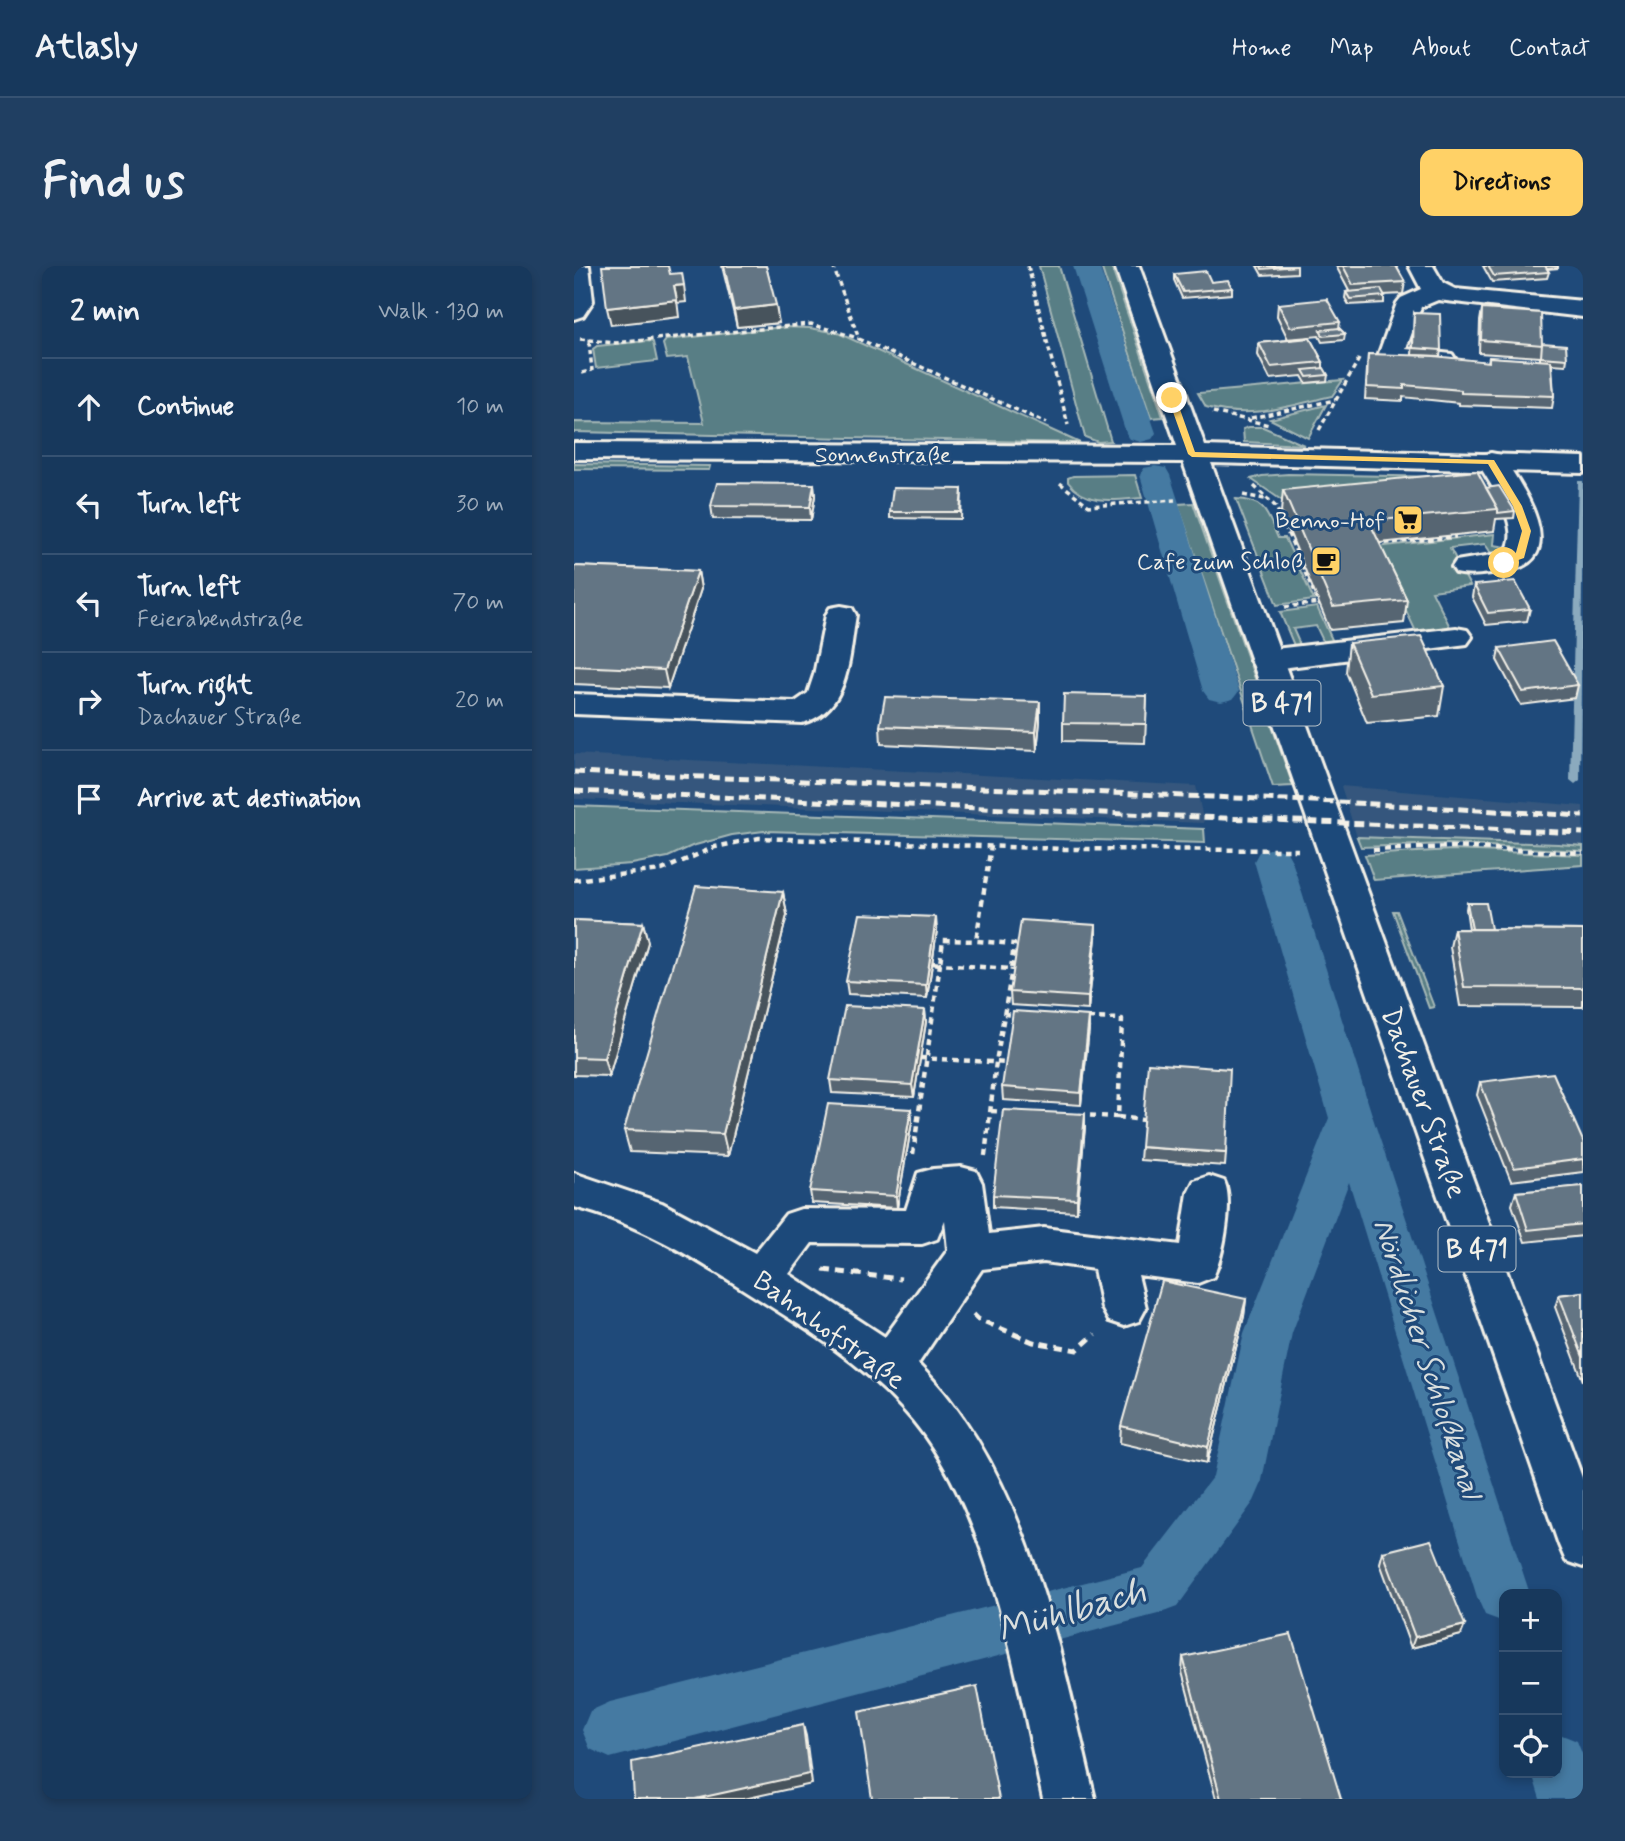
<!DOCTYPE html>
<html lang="en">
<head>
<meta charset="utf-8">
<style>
  :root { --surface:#17385c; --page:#203f62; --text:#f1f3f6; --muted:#9eacbb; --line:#365272; --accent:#ffd166 }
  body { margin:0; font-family:Mynerve,sans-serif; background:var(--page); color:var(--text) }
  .controls { position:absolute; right:21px; bottom:21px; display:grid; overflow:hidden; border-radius:14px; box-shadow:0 4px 10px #0003 }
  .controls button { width:63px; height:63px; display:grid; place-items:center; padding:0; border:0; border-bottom:2px solid var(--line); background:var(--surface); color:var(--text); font:35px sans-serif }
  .stop { position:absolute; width:21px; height:21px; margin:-16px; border:5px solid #ffd166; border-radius:50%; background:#fff }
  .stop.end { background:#ffd166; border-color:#fff; box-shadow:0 2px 7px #0008 }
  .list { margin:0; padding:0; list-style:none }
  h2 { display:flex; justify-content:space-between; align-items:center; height:91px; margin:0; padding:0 28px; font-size:30px }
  h2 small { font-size:23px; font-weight:400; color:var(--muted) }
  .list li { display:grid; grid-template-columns:46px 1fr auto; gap:21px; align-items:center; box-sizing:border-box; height:98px; padding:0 28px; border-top:2px solid var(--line) }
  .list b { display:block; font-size:26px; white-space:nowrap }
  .list p { margin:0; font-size:23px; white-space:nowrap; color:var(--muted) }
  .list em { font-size:23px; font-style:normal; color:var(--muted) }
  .icon { flex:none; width:38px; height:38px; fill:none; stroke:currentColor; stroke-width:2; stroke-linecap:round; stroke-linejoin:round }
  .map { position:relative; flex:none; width:1009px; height:1533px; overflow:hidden; border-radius:14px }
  header { display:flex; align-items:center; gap:42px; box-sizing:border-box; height:98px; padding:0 35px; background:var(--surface); border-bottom:2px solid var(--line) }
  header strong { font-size:33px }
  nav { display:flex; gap:38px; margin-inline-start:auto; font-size:24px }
  .intro { display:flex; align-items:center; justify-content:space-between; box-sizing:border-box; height:168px; padding:0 42px }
  h1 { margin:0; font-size:49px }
  .button { padding:18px 32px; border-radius:14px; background:var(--accent); color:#111; font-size:24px; font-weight:700 }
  main { display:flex; gap:42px; padding:0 42px }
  aside { flex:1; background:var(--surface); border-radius:14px; box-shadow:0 4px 10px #0003 }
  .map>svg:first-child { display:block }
  .built { fill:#34577d }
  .green { fill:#587e85; stroke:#a6b8b6; stroke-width:2 }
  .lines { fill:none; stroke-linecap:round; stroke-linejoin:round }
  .stream { fill:#8baabe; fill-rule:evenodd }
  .canal { fill:#457aa2; fill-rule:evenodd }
  .minor-casing { stroke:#f4f1e8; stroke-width:6 }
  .major-casing { stroke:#f4f1e8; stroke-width:6 }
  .path-far2 { stroke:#f4f1e8; stroke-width:3.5; stroke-dasharray:5 3.5; stroke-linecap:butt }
  .path-far1 { stroke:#f4f1e8; stroke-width:4.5; stroke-dasharray:6 5; stroke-linecap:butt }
  .path { stroke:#f4f1e8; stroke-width:5; stroke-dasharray:9 6; stroke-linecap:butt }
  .minor { fill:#1f4a7a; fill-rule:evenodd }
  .major { fill:#1f4a7a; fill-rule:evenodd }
  .rail { stroke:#f4f1e8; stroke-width:5; stroke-dasharray:10 5; stroke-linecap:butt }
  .wall { fill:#566572; stroke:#f4f1e8; stroke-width:2 }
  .shaded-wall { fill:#46525c; stroke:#f4f1e8; stroke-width:2 }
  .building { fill:#647584; stroke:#f4f1e8; stroke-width:2 }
  .route { fill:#ffd166 }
  .labels { text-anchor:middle; stroke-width:6; stroke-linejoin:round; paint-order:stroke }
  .far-street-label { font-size:23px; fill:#f4f1e8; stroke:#1f4a7a }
  .far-poi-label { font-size:23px; fill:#f4f1e8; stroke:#1f4a7a; text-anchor:end }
  .shield { fill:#1f4a7a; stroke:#b4bfc7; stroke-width:2 }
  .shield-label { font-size:26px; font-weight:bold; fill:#f4f1e8 }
  .street-label { font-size:28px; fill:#f4f1e8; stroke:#1f4a7a }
  .water-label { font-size:30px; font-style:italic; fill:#dadfde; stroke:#1f4a7a }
  .near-water-label { font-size:37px; font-style:italic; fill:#dadfde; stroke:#1f4a7a }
</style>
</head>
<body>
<header>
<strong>Atlasly</strong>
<nav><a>Home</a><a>Map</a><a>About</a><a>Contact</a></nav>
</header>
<div class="intro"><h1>Find us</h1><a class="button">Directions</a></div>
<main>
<aside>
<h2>2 min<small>Walk · 130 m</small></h2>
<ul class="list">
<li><svg class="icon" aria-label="ahead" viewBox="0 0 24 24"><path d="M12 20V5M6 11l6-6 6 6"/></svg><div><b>Continue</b></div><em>10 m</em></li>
<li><svg class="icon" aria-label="left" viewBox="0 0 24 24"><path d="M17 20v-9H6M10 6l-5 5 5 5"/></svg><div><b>Turn left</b></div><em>30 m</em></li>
<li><svg class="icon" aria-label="left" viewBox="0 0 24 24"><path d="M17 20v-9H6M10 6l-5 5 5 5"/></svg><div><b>Turn left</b><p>Feierabendstraße</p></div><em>70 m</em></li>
<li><svg class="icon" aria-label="right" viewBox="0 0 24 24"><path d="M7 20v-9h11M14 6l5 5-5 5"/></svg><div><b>Turn right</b><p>Dachauer Straße</p></div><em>20 m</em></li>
<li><svg class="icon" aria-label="arrive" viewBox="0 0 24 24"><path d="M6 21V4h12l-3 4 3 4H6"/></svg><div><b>Arrive at destination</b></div></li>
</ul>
</aside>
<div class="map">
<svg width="1009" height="1533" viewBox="0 0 1009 1533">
  <rect width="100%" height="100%" fill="#1f4a7a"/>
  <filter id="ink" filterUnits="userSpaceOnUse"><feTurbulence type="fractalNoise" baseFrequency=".0143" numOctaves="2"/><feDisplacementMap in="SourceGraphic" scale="14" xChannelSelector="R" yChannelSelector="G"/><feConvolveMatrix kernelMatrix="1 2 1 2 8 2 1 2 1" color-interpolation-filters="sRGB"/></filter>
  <g filter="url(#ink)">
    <path class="built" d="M 0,488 L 622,520 L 630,557 L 0,533 Z
      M 767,520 L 1009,540 L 1009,580 L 783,571 Z"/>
    <path class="green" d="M 465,0 L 485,0 L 537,175 L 524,176 L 511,171 Z
      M 527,0 L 537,0 L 589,151 L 577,152 Z
      M 209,61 L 236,62 L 264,67 L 506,177 L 0,166 L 0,156 L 130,157 L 114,91 L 93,93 L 89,78 L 92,74 Z
      M 73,75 L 79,76 L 83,95 L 22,102 L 19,83 L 23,80 Z
      M 769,114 L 758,130 C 713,140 679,154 632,141 L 624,127 Z
      M 752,139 L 734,172 L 696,153 Z
      M 675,161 L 689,161 L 730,179 L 670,176 L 669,163 Z
      M 0,198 L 136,200 L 135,204 L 0,203 Z
      M 714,208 L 871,211 L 713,238 L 677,213 L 688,210 Z
      M 561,209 L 568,232 C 542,234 512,240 494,216 L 494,212 L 499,210 Z
      M 662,233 C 692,234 693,248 704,272 L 711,272 L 740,334 L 703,339 Z
      M 619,237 L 719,520 L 699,521 L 604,238 Z
      M 921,268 L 920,279 L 939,282 L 938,286 L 919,290 L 911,278 L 876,282 L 896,320 L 858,325 L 878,365 L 844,370 L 802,281 Z
      M 743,341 L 760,378 L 751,379 L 742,360 L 719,363 L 727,381 L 721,382 L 706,346 Z
      M 0,540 L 630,563 L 631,577 L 190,565 L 158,569 L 118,580 L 94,591 L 58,598 L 0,602 Z
      M 783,571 L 984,578 L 1009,580 L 1009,585 L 874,578 L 787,581 Z
      M 878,584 L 1009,589 L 1009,599 L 800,614 L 791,589 Z
      M 819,645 L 823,645 L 860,741 L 855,742 Z"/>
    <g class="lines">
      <path class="stream" d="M 1004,215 L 1009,215 L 1006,514 L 1001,518 L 996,514 Z"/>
      <path class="canal" d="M 499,0 L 525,0 L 582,167 L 578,173 L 567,176 L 556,173 L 552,167 Z
        M 581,200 L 592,202 L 596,209 L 665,425 L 659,433 L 647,436 L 635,433 L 629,425 L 566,209 L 570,202 Z
        M 699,582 L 713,586 L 718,595 L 799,852 L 956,1328 L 930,1328 L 930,1356 L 911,1349 L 903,1331 L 775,916 L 718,1067 L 687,1219 L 680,1235 L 603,1341 L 584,1348 L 36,1492 L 16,1483 L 8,1464 L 16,1445 L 36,1436 L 568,1302 L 639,1210 L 670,1067 L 755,852 L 680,595 L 685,586 Z
        M 983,1467 L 1003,1475 L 1009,1490 L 1009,1533 L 966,1533 L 958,1507 L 983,1507 Z"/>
      <g class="minor-casing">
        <path id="minor" d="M 0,0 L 15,0 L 19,35 L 9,50 L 0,53 Z
          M 835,0 L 859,0 L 869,17 L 881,23 L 1009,35 L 1009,51 L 864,34 L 847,41 L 832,83 L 878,88 L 882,94 L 878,100 L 869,102 L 808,96 L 804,90 L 823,37 L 827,32 L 847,23 Z
          M 917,187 L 927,189 C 949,220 1000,296 931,305 C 915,307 898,311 882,307 L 878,301 L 882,295 L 930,287 C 951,264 915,217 903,195 L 907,189 Z
          M 267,340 L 278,342 L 282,349 C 275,390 276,445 228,457 L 0,448 L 0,428 L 221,436 L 234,427 L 240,409 L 252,349 L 256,342 Z
          M 882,362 L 893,364 L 898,371 L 893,378 L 692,404 L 681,401 L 676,394 L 681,387 L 692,384 Z
          M 387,901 L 402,905 L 408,917 L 415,968 L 470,962 L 606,979 L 614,927 L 620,915 L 635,910 L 650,915 C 660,935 649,991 639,1011 L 624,1017 L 564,1009 L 572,1042 L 565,1055 L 550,1060 L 535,1055 L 528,1042 L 520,1003 L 470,996 L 408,1003 L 344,1098 C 455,1208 486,1386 521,1533 L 469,1533 C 442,1411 416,1236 328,1142 C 286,1096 233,1063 180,1030 C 124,994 65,957 0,941 L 0,907 L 88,937 L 181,987 L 212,948 L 227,943 L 332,944 L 344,907 L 359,903 ZM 371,954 L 374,984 L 311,1071 L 215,1008 L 238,977 L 348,978 L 363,973 Z"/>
      </g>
      <g class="major-casing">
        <path id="major" d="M 541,0 L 565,0 L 631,180 L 1009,191 L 1009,207 L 637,197 L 1009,1214 L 1009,1301 L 992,1295 L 985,1279 L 609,196 L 0,193 L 0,177 L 603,180 Z"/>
      </g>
      <path class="path-far2" d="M 259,0 L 285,73 L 472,157
        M 454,0 L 494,159
        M 6,73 L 41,77 L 237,58 L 284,72
        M 8,107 L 18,104 L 15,76
        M 639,146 L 695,159
        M 677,152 L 761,134
        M 745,164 L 785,93
        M 486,217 L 515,240 L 601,234
        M 680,220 L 702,241 L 746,340
        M 669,229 L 696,234
        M 803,278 L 882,271
        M 711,341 L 745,337"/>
      <path class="path-far1" d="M 799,584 L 878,581 L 1009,587
        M 0,614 L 88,604 L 141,581 L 185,572 L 490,583 L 724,584
        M 358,697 L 366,698 L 369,674 L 402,675
        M 430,748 L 444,749
        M 346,792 L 434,797
        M 417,845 L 433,846
        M 505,849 L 544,851 L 548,753 L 512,752
        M 544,851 L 569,854
        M 339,888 L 366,698 L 437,703 L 440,678 L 402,675 L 417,580
        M 411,890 L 422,796 L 438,703"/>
      <path class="path" d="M 249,1004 L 327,1013
        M 399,1048 L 404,1053 L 459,1076 L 503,1084 L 521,1068"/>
      <use href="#minor" class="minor"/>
      <use href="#major" class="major"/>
      <path class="rail" d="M 0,506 L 764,536 L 1009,550
        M 0,525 L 1009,567"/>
    </g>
    <path class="wall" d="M 148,0 L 192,0 L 205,57 L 163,61 Z
      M 683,0 L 723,0 L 723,7 L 688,9 Z
      M 762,0 L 822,0 L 831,16 L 829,28 L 810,29 L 810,37 L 775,39 L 771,32 L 772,26 L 775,25 Z
      M 909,0 L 984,0 L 984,2 L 973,3 L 975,6 L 973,12 L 918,16 Z
      M 600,8 L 637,16 L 658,22 L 658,28 L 608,32 L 600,14 Z
      M 704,38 L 766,56 L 765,62 L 771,68 L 770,74 L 748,76 L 745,70 L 735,71 L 749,96 L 749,102 L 754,109 L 753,115 L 732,117 L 728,110 L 696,113 L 684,89 L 685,77 L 712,74 L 714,73 L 703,50 Z
      M 908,43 L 993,93 L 992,99 L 978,98 L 980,130 L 978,142 L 885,139 L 885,137 L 829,131 L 829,135 L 791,133 L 794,88 L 914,96 L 915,91 L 966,95 L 966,91 L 905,87 L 906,55 Z
      M 840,47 L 867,84 L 866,90 L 838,89 Z
      M 240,218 L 241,230 L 237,254 L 139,253 L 137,240 Z
      M 912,222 L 941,245 L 940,252 L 922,253 L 920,265 L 805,277 L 833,334 L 830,357 L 756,364 L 707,246 L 709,224 Z
      M 388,223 L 387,253 L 316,252 L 316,246 Z
      M 0,300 L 124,305 L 127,323 L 94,422 L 0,418 Z
      M 900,319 L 956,343 L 953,355 L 912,359 L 898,331 Z
      M 775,377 L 870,420 L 865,450 L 793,457 L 772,406 Z
      M 925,382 L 1004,419 L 1001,432 L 947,439 L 923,394 Z
      M 573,430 L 571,477 L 489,475 L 489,457 Z
      M 466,455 L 463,485 L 307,478 L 306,460 Z
      M 209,626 L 213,649 L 154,890 L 56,886 L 50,864 Z
      M 893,637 L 917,663 L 1009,664 L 1009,741 L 886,740 L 876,681 L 880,663 L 895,663 L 892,643 Z
      M 0,654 L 69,657 L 74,676 L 35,810 L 0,809 Z
      M 363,664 L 353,732 L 274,728 L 272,715 Z
      M 522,672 L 514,744 L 437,739 L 436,726 Z
      M 351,744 L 352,756 L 340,831 L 258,827 L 256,814 Z
      M 515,763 L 507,839 L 429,834 L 428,821 Z
      M 906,816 L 1009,875 L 1009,906 L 937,915 L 903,829 Z
      M 337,843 L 338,856 L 323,942 L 238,937 L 236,925 Z
      M 511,848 L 511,861 L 503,946 L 419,941 L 419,929 Z
      M 567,881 L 652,887 L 651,900 L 566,894 Z
      M 1009,920 L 1009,970 L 951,976 L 938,939 L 942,926 Z
      M 1009,1026 L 1009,1115 L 981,1041 L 985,1029 Z
      M 672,1033 L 670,1050 L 633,1197 L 546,1177 L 547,1160 Z
      M 809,1286 L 887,1369 L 837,1382 L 806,1297 Z
      M 609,1391 L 767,1533 L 642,1533 L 608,1406 Z"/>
    <path class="shaded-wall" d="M 110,19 L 112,36 L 103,37 L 100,20 Z
      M 103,34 L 105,51 L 37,59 L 33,42 Z
      M 202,39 L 205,57 L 163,61 L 160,44 Z
      M 240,218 L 241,230 L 237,254 L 236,241 Z
      M 124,305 L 127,323 L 94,422 L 90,404 Z
      M 466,436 L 466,455 L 463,485 L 462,466 Z
      M 209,626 L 213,649 L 154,890 L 149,868 Z
      M 362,651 L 363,664 L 353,732 L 352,719 Z
      M 69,657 L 74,676 L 35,810 L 30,792 Z
      M 522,659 L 522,672 L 514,744 L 514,731 Z
      M 351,744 L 352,756 L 340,831 L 338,819 Z
      M 515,750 L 515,763 L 507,839 L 507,827 Z
      M 337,843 L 338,856 L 323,942 L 322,930 Z
      M 511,848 L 511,861 L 503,946 L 503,933 Z
      M 672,1033 L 670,1050 L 633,1197 L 634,1181 Z
      M 891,1359 L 887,1369 L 837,1382 L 841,1371 Z
      M 229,1459 L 232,1470 L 238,1518 L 170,1533 L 121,1533 Z"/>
    <path class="building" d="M 28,0 L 94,0 L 96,8 L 108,7 L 110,19 L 100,20 L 103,34 L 33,42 Z
      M 150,0 L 192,0 L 202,39 L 160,44 Z
      M 687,0 L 723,0 L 688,3 Z
      M 769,0 L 822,0 L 831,16 L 779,19 Z
      M 914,0 L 971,0 L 975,6 L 920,10 Z
      M 632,5 L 637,16 L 654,14 L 658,22 L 609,26 L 600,8 Z
      M 807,23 L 811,30 L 776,33 L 772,26 Z
      M 753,33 L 766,56 L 716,61 L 704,38 Z
      M 908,43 L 967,47 L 968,79 L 907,74 Z
      M 840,47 L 866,48 L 867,84 L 839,82 Z
      M 765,62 L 771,68 L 749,70 L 746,64 Z
      M 735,71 L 735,72 L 713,74 L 713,73 Z
      M 736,72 L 749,96 L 697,101 L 685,77 Z
      M 968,77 L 992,79 L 993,93 L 967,91 Z
      M 794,88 L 860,90 L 915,96 L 915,91 L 977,95 L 980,130 L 887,127 L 887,124 L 830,119 L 830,123 L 793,121 Z
      M 750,102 L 754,109 L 733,111 L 729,104 Z
      M 903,205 L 924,243 L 795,255 L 833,334 L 759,341 L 709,224 Z
      M 143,217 L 240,218 L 236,241 L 137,240 Z
      M 925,220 L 941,245 L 924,247 L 924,243 L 912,222 Z
      M 319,222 L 388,223 L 386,246 L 316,246 Z
      M 0,300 L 124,305 L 90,404 L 0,400 Z
      M 941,315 L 956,343 L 914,347 L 900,319 Z
      M 847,370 L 870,420 L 797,428 L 775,377 Z
      M 979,375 L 1004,419 L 949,426 L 925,382 Z
      M 490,428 L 573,430 L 572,458 L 489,457 Z
      M 311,431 L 466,436 L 462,466 L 306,460 Z
      M 122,620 L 209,626 L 149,868 L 50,864 Z
      M 893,637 L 912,637 L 917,663 L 898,663 Z
      M 286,648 L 362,651 L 352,719 L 272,715 Z
      M 0,654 L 69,657 L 30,792 L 0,791 Z
      M 447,654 L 522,659 L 514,731 L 436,726 Z
      M 880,663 L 1009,664 L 1009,722 L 890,721 Z
      M 271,740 L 351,744 L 338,819 L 256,814 Z
      M 439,745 L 515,750 L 507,827 L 428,821 Z
      M 574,797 L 656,803 L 652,887 L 567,881 Z
      M 979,807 L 1009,875 L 1009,893 L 940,902 L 906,816 Z
      M 254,838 L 337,843 L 322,930 L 236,925 Z
      M 429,844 L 511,848 L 503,933 L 419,929 Z
      M 1009,920 L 1009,958 L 954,964 L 942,926 Z
      M 588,1015 L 672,1033 L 634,1181 L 547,1160 Z
      M 1009,1026 L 1009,1091 L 985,1029 Z
      M 857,1274 L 891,1359 L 841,1371 L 809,1286 Z
      M 717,1368 L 767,1533 L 647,1533 L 609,1391 Z
      M 403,1420 L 425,1533 L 298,1533 L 285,1446 Z
      M 229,1459 L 235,1508 L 121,1533 L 60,1533 L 58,1496 Z"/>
  </g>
  <path class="route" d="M 598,130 L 602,132 L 621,186 L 920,194 L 948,240 L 957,265 L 950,292 L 930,299 L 925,297 L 941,290 L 948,265 L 939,240 L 914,198 L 618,191 L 614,188 L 594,132 Z"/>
  <defs>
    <g id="supermarket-square" transform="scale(1.575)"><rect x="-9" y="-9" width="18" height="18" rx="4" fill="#ffd166" stroke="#1f4a7a"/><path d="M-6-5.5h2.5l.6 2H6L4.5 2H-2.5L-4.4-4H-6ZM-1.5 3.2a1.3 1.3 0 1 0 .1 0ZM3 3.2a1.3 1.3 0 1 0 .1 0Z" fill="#111"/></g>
    <g id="cafe-square" transform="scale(1.575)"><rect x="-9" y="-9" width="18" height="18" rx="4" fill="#ffd166" stroke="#1f4a7a"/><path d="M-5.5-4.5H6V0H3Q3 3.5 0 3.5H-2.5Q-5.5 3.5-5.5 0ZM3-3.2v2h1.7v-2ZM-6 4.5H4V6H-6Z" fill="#111"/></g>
  </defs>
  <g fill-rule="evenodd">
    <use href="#supermarket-square" x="834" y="254"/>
    <use href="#cafe-square" x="752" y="295"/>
  </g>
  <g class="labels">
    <g class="far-street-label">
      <text x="309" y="196">Sonnenstraße</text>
    </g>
    <g class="far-poi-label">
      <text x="811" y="262">Benno-Hof</text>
      <text x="729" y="303">Cafe zum Schloß</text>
    </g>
    <g class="shield">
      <rect x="669.5" y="414.5" width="77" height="45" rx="5"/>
      <rect x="864.5" y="960.5" width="77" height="45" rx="5"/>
    </g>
    <g class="shield-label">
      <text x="708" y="446">B 471</text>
      <text x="903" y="992">B 471</text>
    </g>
    <g class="street-label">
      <text transform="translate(851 836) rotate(70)" y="10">Dachauer Straße</text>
      <text transform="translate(256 1063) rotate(36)" y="10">Bahnhofstraße</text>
    </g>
    <g class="water-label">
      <text transform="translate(854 1092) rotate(72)" y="10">Nördlicher Schloßkanal</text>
    </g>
    <g class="near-water-label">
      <text transform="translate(497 1343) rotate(-16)" y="13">Mühlbach</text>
    </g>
  </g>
</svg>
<div class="controls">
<button>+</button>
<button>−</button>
<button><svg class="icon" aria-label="locate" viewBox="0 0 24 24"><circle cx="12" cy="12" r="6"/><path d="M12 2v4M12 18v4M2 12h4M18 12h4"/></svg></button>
</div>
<div class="stop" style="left:930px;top:297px"></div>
<div class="stop end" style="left:598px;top:132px"></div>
</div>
</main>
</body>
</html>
